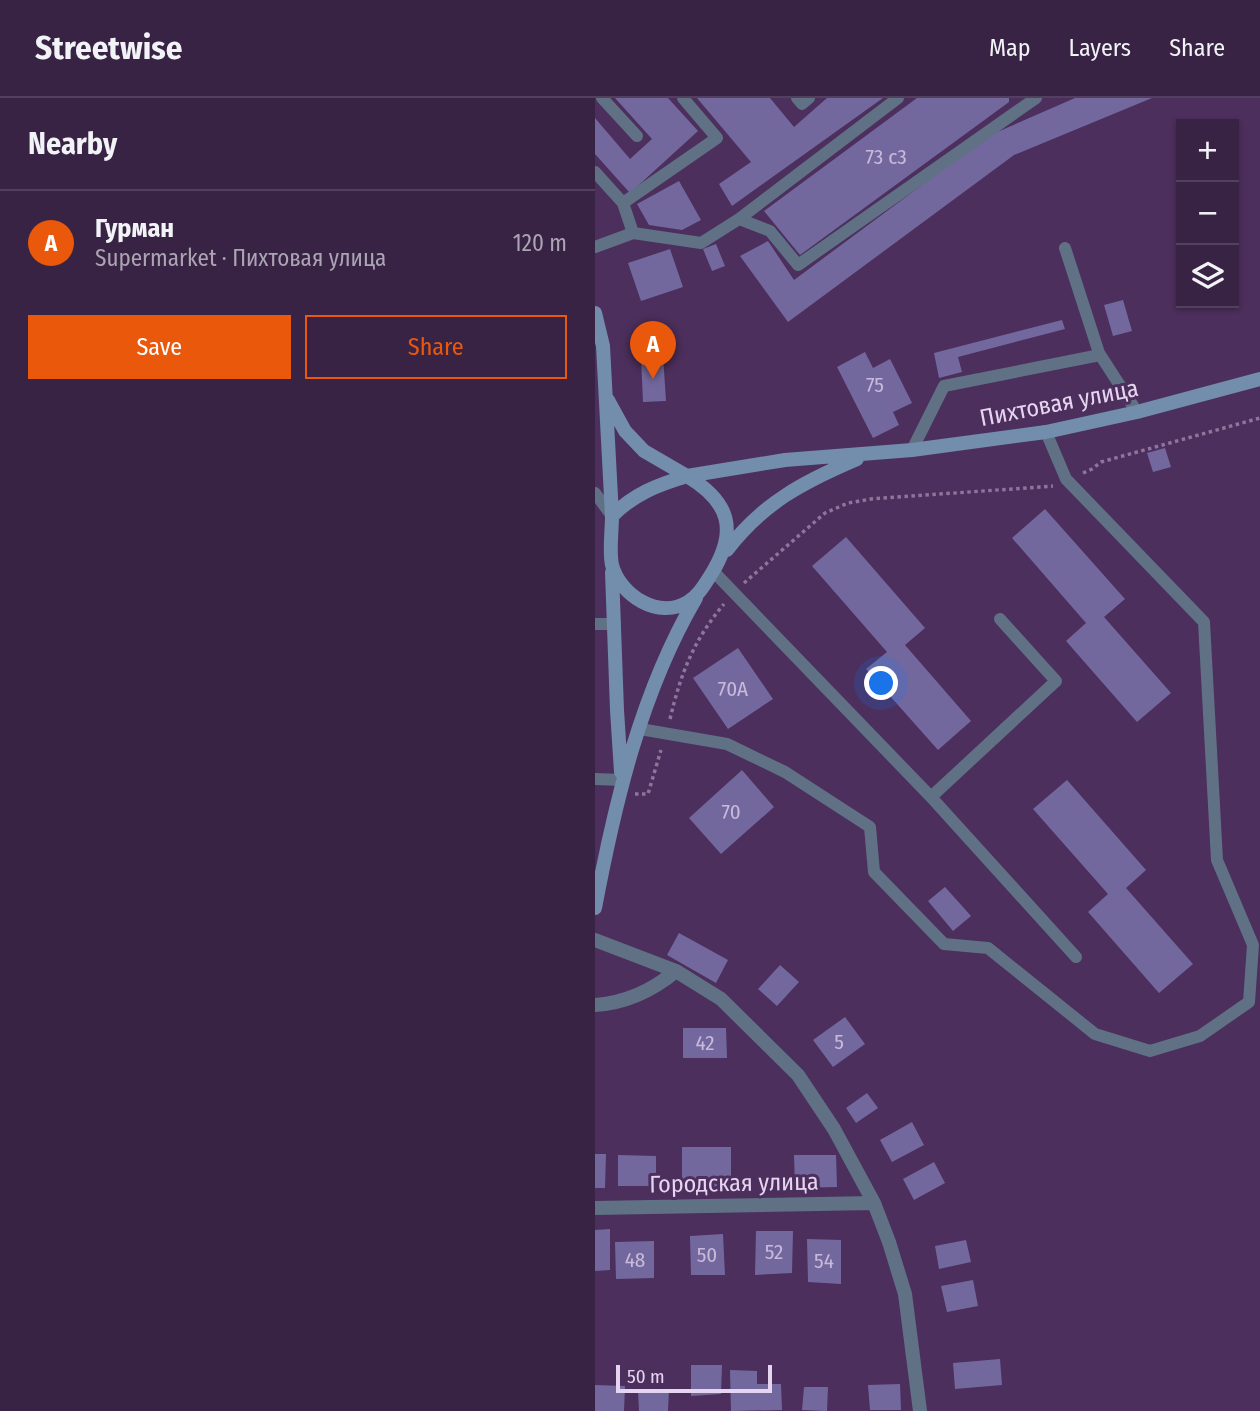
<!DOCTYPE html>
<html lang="en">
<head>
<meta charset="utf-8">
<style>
  :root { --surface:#392345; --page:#442f50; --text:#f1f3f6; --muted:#aba4b3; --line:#53405e; --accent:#ea580c }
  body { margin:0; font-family:"Fira Sans Condensed",sans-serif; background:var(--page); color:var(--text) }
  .controls { position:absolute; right:21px; top:21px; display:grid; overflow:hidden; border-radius:0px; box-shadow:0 2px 5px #0004 }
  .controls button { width:63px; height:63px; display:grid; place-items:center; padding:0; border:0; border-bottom:2px solid var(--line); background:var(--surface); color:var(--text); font:35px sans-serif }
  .scale { position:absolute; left:21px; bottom:18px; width:156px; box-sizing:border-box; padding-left:7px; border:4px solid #e6d5f1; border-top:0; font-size:19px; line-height:24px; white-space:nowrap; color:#e6d5f1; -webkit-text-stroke:5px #4c2f5c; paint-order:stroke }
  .you { position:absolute; left:287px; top:586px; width:24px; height:24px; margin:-18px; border:5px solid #fff; border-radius:50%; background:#1a73e8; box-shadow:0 0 0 10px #1a73e833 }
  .badge { display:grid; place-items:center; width:46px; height:46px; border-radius:50%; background:var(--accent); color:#fff; font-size:23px; font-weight:700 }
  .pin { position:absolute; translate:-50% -58px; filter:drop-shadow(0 2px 4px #0008) }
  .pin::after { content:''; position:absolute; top:37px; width:24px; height:21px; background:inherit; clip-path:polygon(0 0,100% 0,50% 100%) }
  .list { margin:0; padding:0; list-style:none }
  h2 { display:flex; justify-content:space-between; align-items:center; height:91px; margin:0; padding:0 28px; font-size:30px }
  h2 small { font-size:23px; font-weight:400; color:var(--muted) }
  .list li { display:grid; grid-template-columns:46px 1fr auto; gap:21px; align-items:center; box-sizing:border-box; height:105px; padding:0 28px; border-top:2px solid var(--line) }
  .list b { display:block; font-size:26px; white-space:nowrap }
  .list p { margin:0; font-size:23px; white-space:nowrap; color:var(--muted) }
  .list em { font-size:23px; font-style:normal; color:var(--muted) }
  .actions { display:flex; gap:14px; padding:21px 28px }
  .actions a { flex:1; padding:16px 0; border:2px solid var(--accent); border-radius:0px; text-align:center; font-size:24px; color:var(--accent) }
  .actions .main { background:var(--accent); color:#fff }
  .icon { flex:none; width:38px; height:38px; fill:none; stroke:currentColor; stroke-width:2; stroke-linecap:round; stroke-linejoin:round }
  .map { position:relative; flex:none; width:665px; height:1313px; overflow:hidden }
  header { display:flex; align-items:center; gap:42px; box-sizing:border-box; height:98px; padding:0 35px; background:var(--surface); border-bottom:2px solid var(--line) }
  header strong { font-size:33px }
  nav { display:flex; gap:38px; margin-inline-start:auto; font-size:24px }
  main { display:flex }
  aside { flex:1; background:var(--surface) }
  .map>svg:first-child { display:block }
  .building { fill:#73689e }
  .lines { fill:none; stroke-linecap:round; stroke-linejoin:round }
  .path { stroke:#8d759b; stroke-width:3.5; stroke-dasharray:3.5 3.5; stroke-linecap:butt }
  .lane { stroke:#607185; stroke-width:12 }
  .street { stroke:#607185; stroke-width:14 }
  .secondary { stroke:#738dad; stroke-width:14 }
  .labels { text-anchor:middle; stroke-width:6; stroke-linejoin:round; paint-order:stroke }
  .number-label { font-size:21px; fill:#c9badc }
  .street-label { font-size:24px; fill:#e6d5f1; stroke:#4c2f5c }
</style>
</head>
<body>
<header>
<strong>Streetwise</strong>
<nav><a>Map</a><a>Layers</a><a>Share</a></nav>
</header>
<main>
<aside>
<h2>Nearby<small></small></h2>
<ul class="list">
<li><span class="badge">A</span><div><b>Гурман</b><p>Supermarket · Пихтовая улица</p></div><em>120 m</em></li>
</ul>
<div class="actions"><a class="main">Save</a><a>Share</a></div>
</aside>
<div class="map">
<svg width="665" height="1313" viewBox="0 0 665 1313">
  <rect width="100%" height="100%" fill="#4c2f5c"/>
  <path class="building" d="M 20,0 L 73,0 L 103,33 L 35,95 L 0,56 L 0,20 L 35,61 L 57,41 Z
    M 102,0 L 175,0 L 199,29 L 232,0 L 288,0 L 137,108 L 124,86 L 156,64 Z
    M 322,0 L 414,0 L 414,4 L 205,157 L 169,113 Z
    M 480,0 L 557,0 L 419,57 L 193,224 L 145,158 L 173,143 L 199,182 L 393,38 Z
    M 84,83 L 106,122 L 87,132 L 54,127 L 42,106 Z
    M 121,146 L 130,168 L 117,173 L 108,151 Z
    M 75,151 L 88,189 L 46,203 L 33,165 Z
    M 528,202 L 537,233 L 518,238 L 509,207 Z
    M 467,222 L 470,231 L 363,259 L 367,274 L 344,280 L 339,255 Z
    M 270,254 L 278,270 L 295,261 L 317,305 L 298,314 L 304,327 L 278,340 L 242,269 Z
    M 68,257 L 71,303 L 48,304 L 46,259 Z
    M 570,350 L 576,369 L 558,374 L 552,355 Z
    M 450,411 L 530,501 L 509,519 L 576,595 L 542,624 L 471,543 L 491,525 L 417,440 Z
    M 251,439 L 330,530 L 310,547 L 376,623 L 343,652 L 271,571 L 292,554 L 217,468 Z
    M 143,550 L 178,601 L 133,631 L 98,580 Z
    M 147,672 L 179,709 L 126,756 L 94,720 Z
    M 472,682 L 551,772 L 531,790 L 598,866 L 564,895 L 493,814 L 513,796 L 438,711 Z
    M 350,789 L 376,818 L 358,833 L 333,803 Z
    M 84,835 L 133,862 L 121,885 L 72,857 Z
    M 185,867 L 204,884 L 182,908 L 163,891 Z
    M 250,919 L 270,946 L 238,969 L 218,942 Z
    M 88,930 L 131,930 L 132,960 L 88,960 Z
    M 272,995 L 283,1010 L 261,1025 L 251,1010 Z
    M 317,1024 L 329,1047 L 297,1064 L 285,1042 Z
    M 87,1049 L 136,1049 L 136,1089 L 87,1090 Z
    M 0,1056 L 11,1056 L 10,1090 L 0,1090 Z
    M 23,1057 L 61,1058 L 61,1088 L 23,1088 Z
    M 199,1057 L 241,1057 L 242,1089 L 200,1090 Z
    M 339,1064 L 350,1085 L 319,1102 L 308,1081 Z
    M 15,1131 L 15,1172 L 0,1173 L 0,1132 Z
    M 161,1133 L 198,1133 L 197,1175 L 160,1177 Z
    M 128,1136 L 130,1177 L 96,1177 L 95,1138 Z
    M 212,1141 L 246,1142 L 246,1186 L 213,1184 Z
    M 371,1142 L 376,1164 L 344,1171 L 340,1148 Z
    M 59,1143 L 59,1180 L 21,1181 L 20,1144 Z
    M 378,1182 L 383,1208 L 352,1214 L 346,1188 Z
    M 405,1261 L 407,1287 L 360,1291 L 358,1265 Z
    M 96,1267 L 127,1267 L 126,1296 L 96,1298 Z
    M 135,1272 L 162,1273 L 162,1286 L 186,1286 L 187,1312 L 136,1313 Z
    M 305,1286 L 306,1312 L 275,1312 L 273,1287 Z
    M 0,1287 L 30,1288 L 29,1313 L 0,1313 Z
    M 209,1289 L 233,1289 L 232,1313 L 207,1312 Z
    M 43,1292 L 74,1292 L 73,1313 L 44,1313 Z"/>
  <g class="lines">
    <path class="path" d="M 488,375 L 497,371 L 506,364 L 665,320
      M 149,485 L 230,415 L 253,405 L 276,401 L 458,388
      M 75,621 C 86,575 98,543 129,506
      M 40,696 L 53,696 L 66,652"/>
    <path class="lane" d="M 7,0 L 42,38
      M 202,0 L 207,6 L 214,0
      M 0,74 L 28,105
      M 144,121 L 175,133 L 203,167 L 441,0
      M 38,135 L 28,105 L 122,40 L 88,0
      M 0,149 L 38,135 L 106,145 L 144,121 L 303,0
      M 470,150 L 504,255 L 542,314
      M 317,352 L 349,288 L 505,257
      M 0,395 L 17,418
      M 118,473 L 336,699 L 481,859
      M 0,526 L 20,526
      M 45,631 L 132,646 L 190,674 L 275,729 L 279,774 L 349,846 L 393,850 L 500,936 L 555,953 L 605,938 L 654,904 L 658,847 L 622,762 L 609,524 L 471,381 L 451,334
      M 0,681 L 27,682
      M 336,699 L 461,583 L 405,521"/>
    <path class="street" d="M 0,842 L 81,873 L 126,901 L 203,977 L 239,1031 L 279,1105 L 294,1144 L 310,1196 L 325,1313
      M 0,907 C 30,905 58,892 81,873
      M 0,1110 L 279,1105"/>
    <path class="secondary" d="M 0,215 L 8,248 L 17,418
      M 13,302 L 30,333 L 49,353 L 92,378 L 190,362 L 317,352 L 451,334 L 542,314 L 665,281
      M 92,378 C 135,404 143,432 117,475 C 110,486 104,497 93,504 C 63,522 25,497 17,467 C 14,452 17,433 17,418 C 39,396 62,387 92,378 Z
      M 132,452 C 168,405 208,384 262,361
      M 17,474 L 22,612 L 26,674
      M 0,810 C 20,704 46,594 101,500"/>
  </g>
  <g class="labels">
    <g class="number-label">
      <text x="291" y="66">73 с3</text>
      <text x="280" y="294">75</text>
      <text x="138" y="598">70А</text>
      <text x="136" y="721">70</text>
      <text x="244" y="951">5</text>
      <text x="110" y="952">42</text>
      <text x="179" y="1161">52</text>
      <text x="112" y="1164">50</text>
      <text x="40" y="1169">48</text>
      <text x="229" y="1170">54</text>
    </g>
    <g class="street-label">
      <text transform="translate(464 305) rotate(-11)" y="8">Пихтовая улица</text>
      <text transform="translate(139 1085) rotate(-1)" y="8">Городская улица</text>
    </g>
  </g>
</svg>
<div class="controls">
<button>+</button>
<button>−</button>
<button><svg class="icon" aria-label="layers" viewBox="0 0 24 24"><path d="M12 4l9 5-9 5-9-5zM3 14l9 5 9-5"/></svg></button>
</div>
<div class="scale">50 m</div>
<div class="you"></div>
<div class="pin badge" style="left:58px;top:281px">A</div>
</div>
</main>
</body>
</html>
